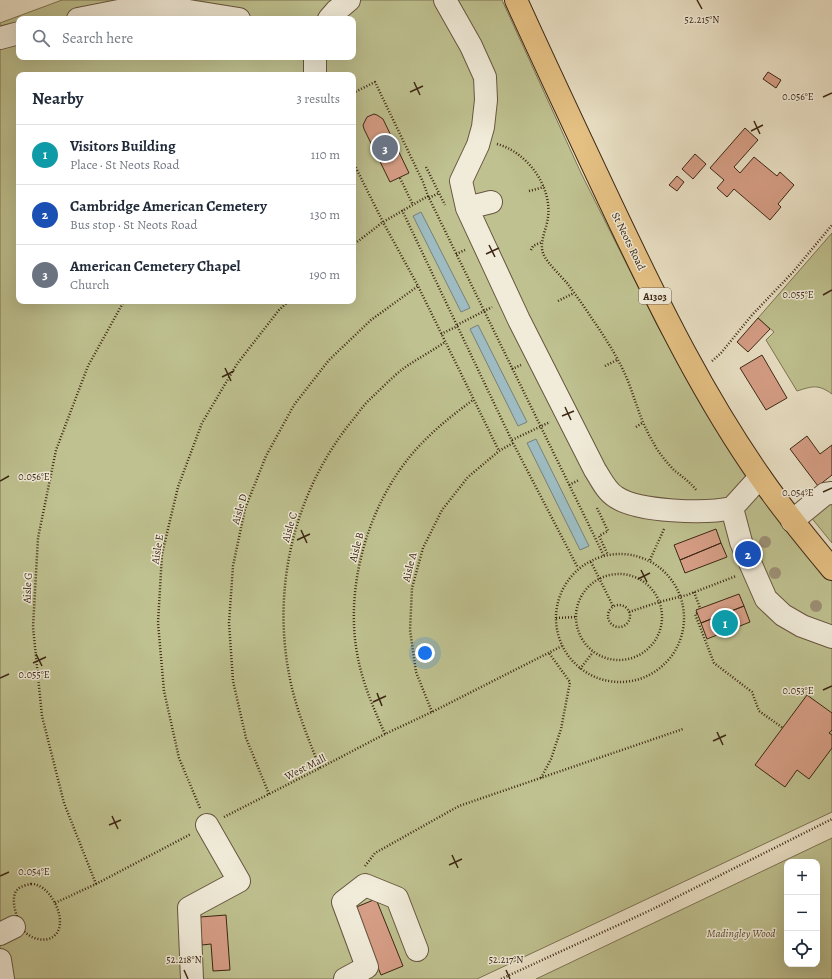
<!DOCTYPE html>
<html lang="en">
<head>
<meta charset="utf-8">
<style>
  :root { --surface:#fff; --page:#f6f6f7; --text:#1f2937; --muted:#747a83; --line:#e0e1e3; --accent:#8f2418 }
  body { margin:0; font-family:Alegreya,serif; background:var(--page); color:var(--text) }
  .controls { position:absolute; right:12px; bottom:12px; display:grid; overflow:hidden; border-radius:8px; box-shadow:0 4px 16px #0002 }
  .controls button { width:36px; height:36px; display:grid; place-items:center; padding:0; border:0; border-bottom:1px solid var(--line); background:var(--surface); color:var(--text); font:20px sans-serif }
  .you { position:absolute; left:425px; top:653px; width:14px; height:14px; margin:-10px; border:3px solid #fff; border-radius:50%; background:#1a73e8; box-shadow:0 0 0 6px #1a73e833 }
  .badge { display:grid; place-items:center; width:26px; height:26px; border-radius:50%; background:var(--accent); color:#fff; font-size:13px; font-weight:700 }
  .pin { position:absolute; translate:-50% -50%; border:2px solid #fff; box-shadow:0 1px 4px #0006 }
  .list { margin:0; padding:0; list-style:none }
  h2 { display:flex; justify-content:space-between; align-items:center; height:52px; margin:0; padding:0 16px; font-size:17px }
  h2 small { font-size:13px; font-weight:400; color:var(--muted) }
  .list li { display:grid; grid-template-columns:26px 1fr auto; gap:12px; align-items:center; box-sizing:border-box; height:60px; padding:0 16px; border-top:1px solid var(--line) }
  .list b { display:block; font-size:15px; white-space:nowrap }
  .list p { margin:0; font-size:13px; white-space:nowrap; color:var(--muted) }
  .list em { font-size:13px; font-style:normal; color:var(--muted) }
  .icon { flex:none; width:22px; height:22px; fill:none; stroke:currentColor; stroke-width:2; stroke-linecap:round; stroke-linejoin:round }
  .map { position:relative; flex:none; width:832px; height:979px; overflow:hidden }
  .search { position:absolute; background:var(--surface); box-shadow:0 4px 16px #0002; left:16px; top:16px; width:340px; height:44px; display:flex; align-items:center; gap:10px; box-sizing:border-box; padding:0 14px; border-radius:8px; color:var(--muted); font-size:15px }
  .panel { position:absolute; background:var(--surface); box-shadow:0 4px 16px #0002; left:16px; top:72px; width:340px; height:232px; border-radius:8px }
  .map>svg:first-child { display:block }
  .green { fill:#bfc190; stroke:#7e7452; fill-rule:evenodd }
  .water { fill:#9dbbc0; stroke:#77807b }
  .building { fill:#d69e86; stroke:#3d2713 }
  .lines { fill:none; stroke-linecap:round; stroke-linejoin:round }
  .minor-casing { stroke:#685640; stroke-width:24 }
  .highway-casing { stroke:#3d2713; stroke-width:24 }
  .path { stroke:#3d2713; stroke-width:2.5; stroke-dasharray:1 2; stroke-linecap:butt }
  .minor { stroke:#f1ecda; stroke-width:22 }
  .highway { stroke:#e5c083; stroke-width:22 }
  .tree { fill:#9d9075 }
  .ticks { fill:none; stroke:#3d2713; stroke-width:1.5 }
  .labels { text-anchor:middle; stroke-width:3; stroke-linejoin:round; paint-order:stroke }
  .shield { fill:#f1ecda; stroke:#73624f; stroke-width:1 }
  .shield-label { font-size:10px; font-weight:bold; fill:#3d2713 }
  .street-label { font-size:11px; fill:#3d2713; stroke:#f1ecda }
  .park-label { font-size:11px; font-style:italic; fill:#5e4e32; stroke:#f1ecda }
  .ticks-label { font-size:10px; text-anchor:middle; fill:#3d2713; stroke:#f1ecda; stroke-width:3; stroke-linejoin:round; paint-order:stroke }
</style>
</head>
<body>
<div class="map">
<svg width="832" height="979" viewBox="0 0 832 979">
  <rect width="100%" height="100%" fill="#eae1c6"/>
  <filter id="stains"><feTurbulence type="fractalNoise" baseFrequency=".005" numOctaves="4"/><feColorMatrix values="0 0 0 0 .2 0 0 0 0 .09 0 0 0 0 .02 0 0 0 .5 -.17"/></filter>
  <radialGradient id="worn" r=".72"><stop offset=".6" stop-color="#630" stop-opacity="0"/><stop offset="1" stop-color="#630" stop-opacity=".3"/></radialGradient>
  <path class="green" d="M 62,0 L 502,0 L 581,173 L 658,327 L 702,403 L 748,476 L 832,581 L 832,812 L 477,979 L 0,979 L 0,23 ZM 19,19 L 353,19 L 353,57 L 19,57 ZM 19,75 L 353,75 L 353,301 L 19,301 Z
    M 832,233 L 832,394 C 818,384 813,386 797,391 L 766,340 L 774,332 L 758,318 Z
    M 828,504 L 832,504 L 832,543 L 810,516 Z
    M 832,838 L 832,979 L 536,979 ZM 787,862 L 817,862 L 817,964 L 787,964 Z"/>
  <path class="water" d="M 421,212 L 470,308 L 461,312 L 413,216 Z
    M 478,325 L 527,422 L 518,426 L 470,329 Z
    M 536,439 L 589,546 L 580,550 L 527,443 Z"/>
  <path class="building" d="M 768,72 L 781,80 L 776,88 L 763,79 Z
    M 374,114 L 377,115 L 383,119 L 409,173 L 390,182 L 364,129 L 363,125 L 367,117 Z
    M 745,128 L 758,140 L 734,167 L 740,173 L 754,157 L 777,176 L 780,172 L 794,185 L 778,204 L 781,207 L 770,220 L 734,189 L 727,197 L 717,188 L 724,180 L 710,168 Z
    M 695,154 L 706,164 L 693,179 L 682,169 Z
    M 677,176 L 684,182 L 677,191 L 669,185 Z
    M 758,318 L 770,329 L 748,352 L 737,342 Z
    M 762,355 L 787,398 L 766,410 L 740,368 Z
    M 807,436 L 820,454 L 832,445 L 832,475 L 818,486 L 790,449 Z
    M 716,529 L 721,543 L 680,560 L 674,545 Z
    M 721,543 L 727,557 L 685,573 L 680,560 Z
    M 739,594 L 744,606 L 701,623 L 696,610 Z
    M 744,606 L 750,622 L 707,639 L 701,623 Z
    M 807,695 L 832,713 L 832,730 L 829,733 L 832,735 L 832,748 L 809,779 L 797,770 L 785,787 L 755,765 Z
    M 376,899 L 403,966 L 381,975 L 354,908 Z
    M 226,915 L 230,970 L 213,971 L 211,944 L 202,945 L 200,917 Z"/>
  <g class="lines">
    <g class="minor-casing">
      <path id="minor" d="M 445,0 L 471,46 L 485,77 L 486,100 L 483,127 L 478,145 L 461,181 L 467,208 L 519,320 L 595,470 C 601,479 606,491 616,497 C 638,512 706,514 732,508
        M 78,19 L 139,7 L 189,11 L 239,19
        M 329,19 L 336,11 L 349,0
        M 0,38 L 19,33
        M 315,75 L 315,57
        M 467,208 L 491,202
        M 760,477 L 732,508 L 741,542 L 766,599 L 783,615 L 802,626 L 832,637
        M 792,521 L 825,494 L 832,493
        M 0,934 L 14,927
        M 0,960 L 3,979
        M 192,979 L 189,908 L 239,881 L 207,825
        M 345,979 L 367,967 L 343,902 L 365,885 L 397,898 L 417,950"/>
    </g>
    <g class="highway-casing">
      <path id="highway" d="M 516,0 C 550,75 585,149 620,223 C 662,311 705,398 761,478 C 783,510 807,539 832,569"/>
    </g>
    <path class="path" d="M 353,93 L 375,82 L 423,182 L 428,196 L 383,222 L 353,245
      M 497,144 C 527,152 552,186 548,217 C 547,228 539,242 543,253 C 546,262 560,275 567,283 C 576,295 585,308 593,320 C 606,339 619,359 628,381 C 636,402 641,422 653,442 C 658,452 667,463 675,471 C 683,477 691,483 697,491
      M 353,162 L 383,222 L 418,286 L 499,451 L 513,443
      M 426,167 L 445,205
      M 400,178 L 413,205
      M 529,191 L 544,187
      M 428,196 L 604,556
      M 429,198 L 439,193
      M 402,210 L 513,443 L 578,568
      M 531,250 L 533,246 L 542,242
      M 456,254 L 465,250
      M 558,301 L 574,293
      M 457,325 L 492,307
      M 441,334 L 458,326
      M 712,361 L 721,353 L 752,315 L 793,272 L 832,225
      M 605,366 L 617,360
      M 512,369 L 521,365
      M 636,427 L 642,423
      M 512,440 L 550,422
      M 569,485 L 579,480
      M 597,508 L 608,531 L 599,536 L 608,555
      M556 618a64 64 0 1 1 128 0a64 64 0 1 1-128 0Z
      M 650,560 L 664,529
      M 591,562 L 613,606
      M576 617a43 43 0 1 1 86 0a43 43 0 1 1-86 0Z
      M 694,592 L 700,608
      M608 616a11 11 0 1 1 22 0a11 11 0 1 1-22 0Z
      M 629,612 L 659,602 L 687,595 L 736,576
      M 697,613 L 695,614 L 714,663 L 752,692 L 759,711 L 783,728
      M 556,618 L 576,617
      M 580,669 L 593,652
      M 432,712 L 416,672 L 410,630 L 412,588 L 423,548 L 442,510 L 468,477 L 499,451
      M 385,734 C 373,707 362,682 357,653 C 345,586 368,506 412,454 C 430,433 451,416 473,400
      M 320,768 C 308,738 295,707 289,674 C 272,585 295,492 351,422 C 357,415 362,407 369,400 C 380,390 392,377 404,368 C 417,359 432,351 445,342
      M 541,778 L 551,759 L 561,729 L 570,682 L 549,653
      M 269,794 L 246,738 L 233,681 L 229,623 L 233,566 L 245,509 L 266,456 L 294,405 L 329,360 L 371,320 L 418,286
      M 200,808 L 179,758 L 164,691 L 158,623 L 162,554 L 178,487 L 202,423 L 237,364 L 279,310 L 289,301
      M 224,817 L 320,768 L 385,734 L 432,712 L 562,646
      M 365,866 L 375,853 L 459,806 L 683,729
      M 31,884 C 33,884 35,884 37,885 C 53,890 69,924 54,936 C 46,943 31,939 24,931 C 18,922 9,899 17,890 C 20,886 27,885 31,884 Z
      M 96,884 L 64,803 L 42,716 L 33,627 L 38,538 L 56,450 L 88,366 L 124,301
      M 55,903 L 96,884 L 191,834
      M 501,979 L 653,909 L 832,819"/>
    <use href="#minor" class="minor"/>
    <use href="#highway" class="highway"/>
  </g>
  <g class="tree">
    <circle cx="765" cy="542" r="6"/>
    <circle cx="775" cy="573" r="6"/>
    <circle cx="816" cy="606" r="6"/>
  </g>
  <path class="ticks" d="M 697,0 L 702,9M 414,82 L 420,95M 410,92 L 423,86M 823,97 L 832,93M 754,121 L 760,134M 751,131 L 763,125M 489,245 L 495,257M 486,254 L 499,248M 823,295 L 832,290M 225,368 L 231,381M 222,377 L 234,371M 565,407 L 571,420M 562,416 L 574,411M 0,481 L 9,476M 823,492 L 832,488M 301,530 L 307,543M 297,540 L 310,534M 641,570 L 647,582M 638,579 L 650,573M 36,654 L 42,666M 33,663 L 46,657M 0,678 L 9,674M 823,690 L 832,686M 377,693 L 382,706M 373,702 L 386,696M 717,732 L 723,745M 713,741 L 726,735M 112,816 L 118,829M 109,825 L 121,820M 452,855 L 458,868M 449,865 L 462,859M 0,876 L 9,872M 184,970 L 188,979M 506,970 L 510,979"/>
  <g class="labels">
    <rect class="shield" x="639" y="288" width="32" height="16" rx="3"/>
    <g class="shield-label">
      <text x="655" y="300">A1303</text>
    </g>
    <g class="street-label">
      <text transform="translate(629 241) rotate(64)" y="4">St Neots Road</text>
      <text transform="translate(239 509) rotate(-74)" y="4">Aisle D</text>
      <text transform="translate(289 527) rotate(-74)" y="4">Aisle C</text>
      <text transform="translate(356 547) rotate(-75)" y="4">Aisle B</text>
      <text transform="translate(157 549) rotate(-81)" y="4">Aisle E</text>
      <text transform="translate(409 567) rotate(-76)" y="4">Aisle A</text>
      <text transform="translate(27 588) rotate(-87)" y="4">Aisle G</text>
      <text transform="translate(305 767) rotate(-27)" y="4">West Mall</text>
    </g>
    <g class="park-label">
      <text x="741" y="937">Madingley Wood</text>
    </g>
  </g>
  <g class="ticks-label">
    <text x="702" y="23">52.215°N</text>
    <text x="798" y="100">0.056°E</text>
    <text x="798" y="298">0.055°E</text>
    <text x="34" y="480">0.056°E</text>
    <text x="798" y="496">0.054°E</text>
    <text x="34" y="678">0.055°E</text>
    <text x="798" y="694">0.053°E</text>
    <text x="34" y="875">0.054°E</text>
    <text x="184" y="963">52.218°N</text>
    <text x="506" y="963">52.217°N</text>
  </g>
  <rect width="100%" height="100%" filter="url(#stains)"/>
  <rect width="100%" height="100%" fill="url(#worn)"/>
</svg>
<div class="controls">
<button>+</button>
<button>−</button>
<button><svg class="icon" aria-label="locate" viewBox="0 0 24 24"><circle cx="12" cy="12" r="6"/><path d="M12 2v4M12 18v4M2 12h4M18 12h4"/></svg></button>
</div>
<div class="you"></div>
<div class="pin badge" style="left:725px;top:623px;background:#0f9aa8">1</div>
<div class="pin badge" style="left:748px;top:554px;background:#1a4fb4">2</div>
<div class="pin badge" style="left:385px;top:148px;background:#6b7280">3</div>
<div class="search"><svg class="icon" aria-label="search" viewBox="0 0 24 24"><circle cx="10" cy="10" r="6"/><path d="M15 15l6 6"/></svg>Search here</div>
<section class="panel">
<h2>Nearby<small>3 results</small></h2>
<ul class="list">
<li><span class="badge" style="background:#0f9aa8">1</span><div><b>Visitors Building</b><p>Place · St Neots Road</p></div><em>110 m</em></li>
<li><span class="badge" style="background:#1a4fb4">2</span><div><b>Cambridge American Cemetery</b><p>Bus stop · St Neots Road</p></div><em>130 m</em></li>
<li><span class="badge" style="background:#6b7280">3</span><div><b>American Cemetery Chapel</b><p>Church</p></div><em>190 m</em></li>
</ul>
</section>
</div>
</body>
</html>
